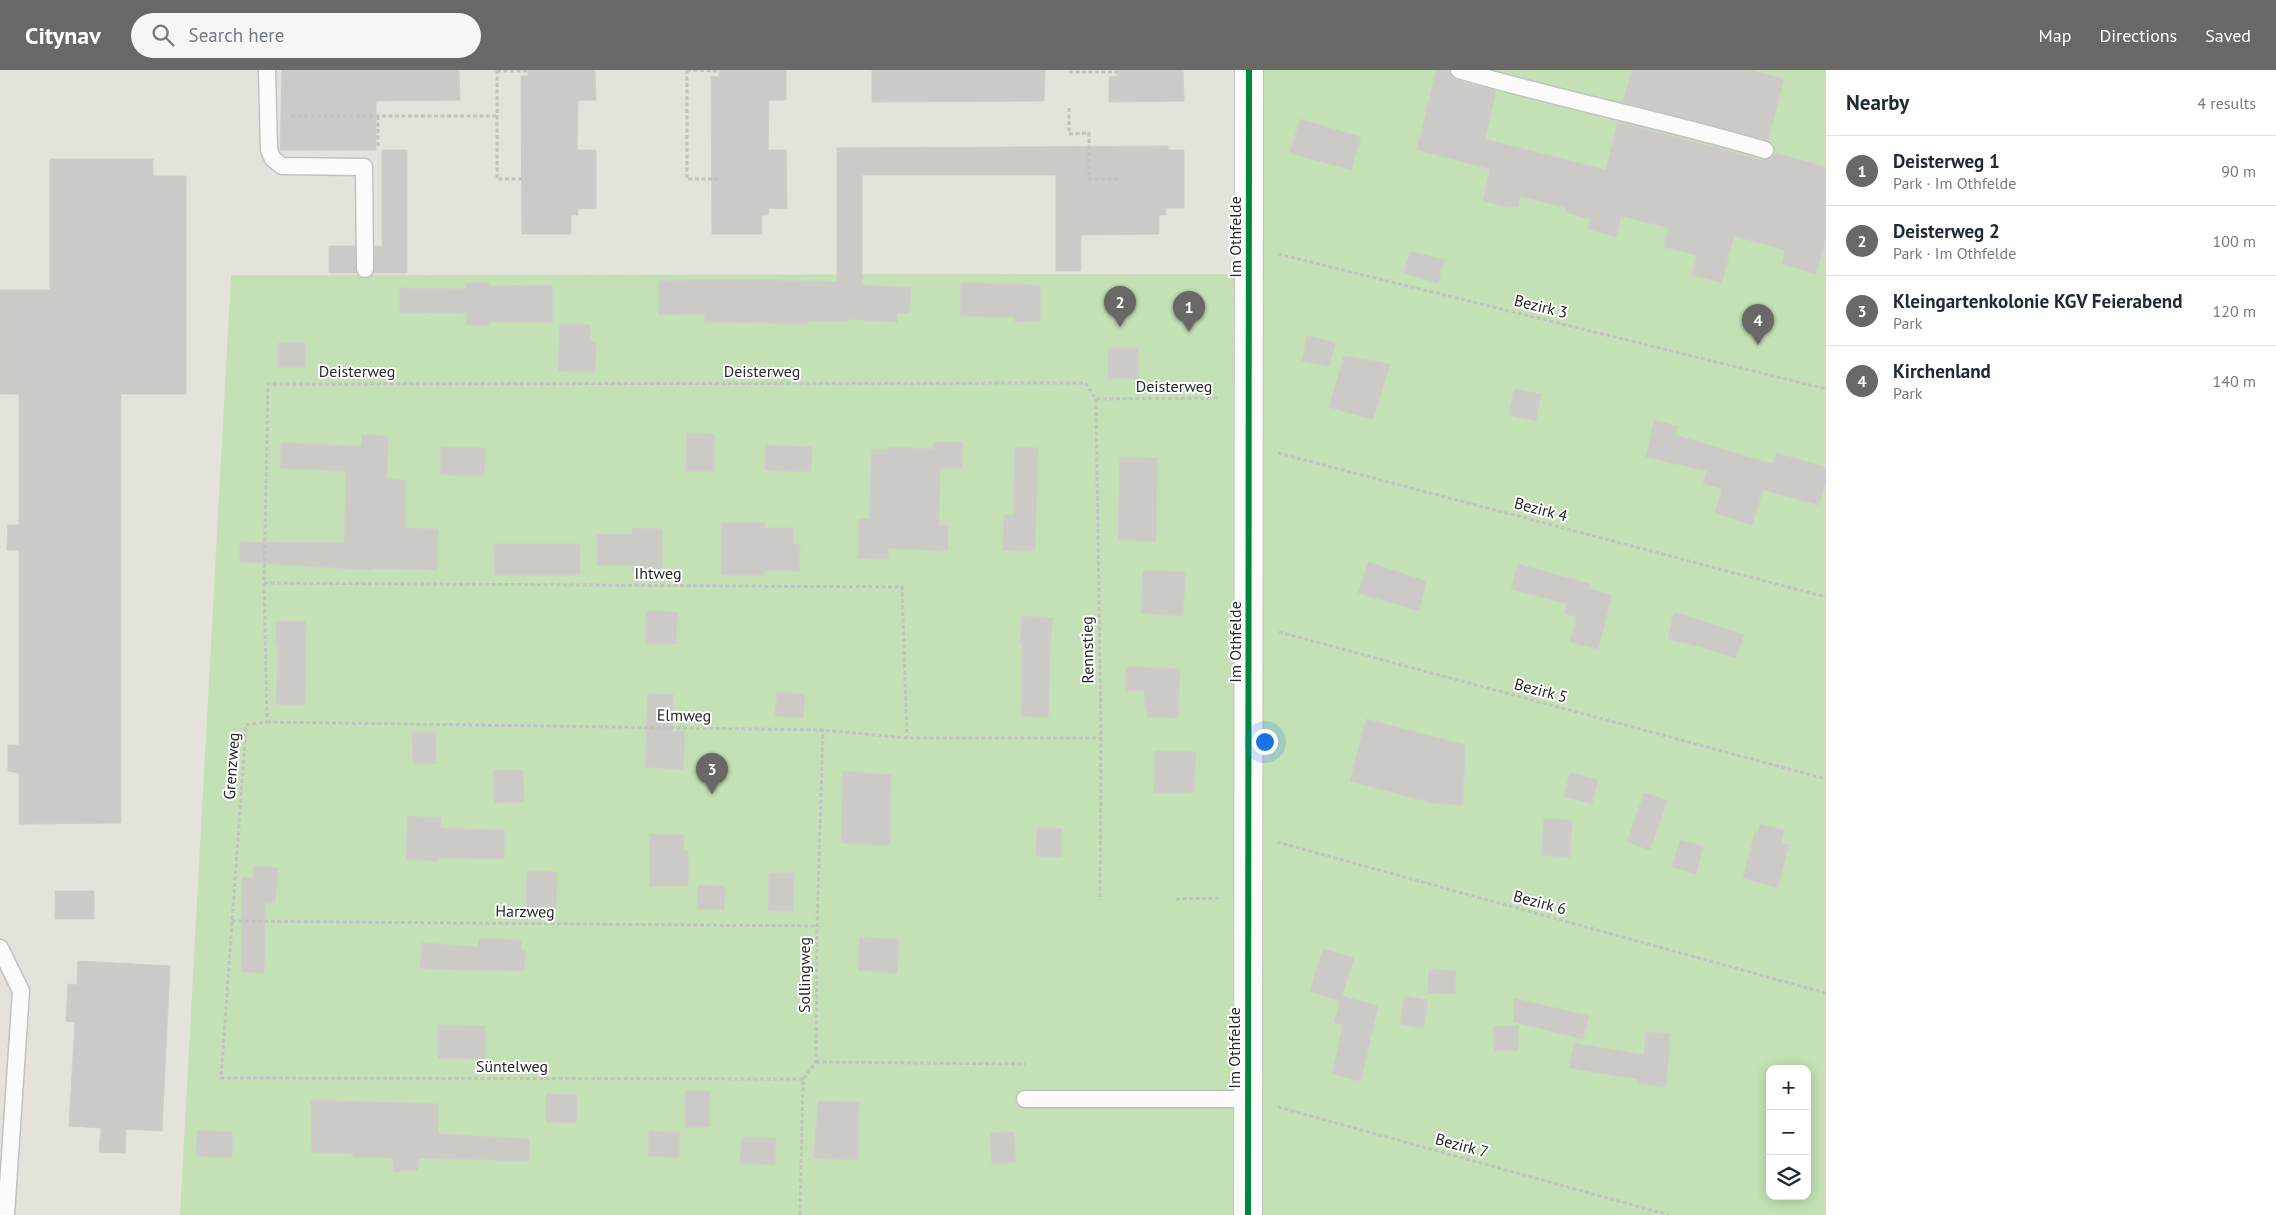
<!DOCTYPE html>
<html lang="en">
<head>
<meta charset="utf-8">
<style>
  :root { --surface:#fff; --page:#f6f6f7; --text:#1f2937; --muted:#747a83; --line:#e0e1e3; --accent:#6a6866 }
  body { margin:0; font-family:"PT Sans",sans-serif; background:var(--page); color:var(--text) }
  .controls { position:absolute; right:15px; bottom:15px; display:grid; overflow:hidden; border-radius:10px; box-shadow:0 2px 12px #0003 }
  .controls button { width:45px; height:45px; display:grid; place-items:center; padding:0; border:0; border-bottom:1px solid var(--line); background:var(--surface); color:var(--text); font:25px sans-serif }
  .you { position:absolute; left:1264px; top:671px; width:18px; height:18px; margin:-12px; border:4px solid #fff; border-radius:50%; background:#1a73e8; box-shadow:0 0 0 8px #1a73e833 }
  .badge { display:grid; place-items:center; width:32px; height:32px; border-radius:50%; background:var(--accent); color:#fff; font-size:16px; font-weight:700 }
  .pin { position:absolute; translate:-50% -41px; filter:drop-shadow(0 1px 2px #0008) }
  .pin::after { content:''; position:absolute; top:26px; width:18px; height:15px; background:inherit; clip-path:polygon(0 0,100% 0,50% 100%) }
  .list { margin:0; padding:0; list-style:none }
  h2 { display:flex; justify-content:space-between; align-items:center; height:65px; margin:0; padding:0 20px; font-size:21px }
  h2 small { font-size:16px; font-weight:400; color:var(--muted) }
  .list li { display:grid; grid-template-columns:32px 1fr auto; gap:15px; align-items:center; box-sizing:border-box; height:70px; padding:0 20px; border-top:1px solid var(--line) }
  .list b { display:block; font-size:19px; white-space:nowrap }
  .list p { margin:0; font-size:16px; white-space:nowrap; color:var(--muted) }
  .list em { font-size:16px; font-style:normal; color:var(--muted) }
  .icon { flex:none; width:28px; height:28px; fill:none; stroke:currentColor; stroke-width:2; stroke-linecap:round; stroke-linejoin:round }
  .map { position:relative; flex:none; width:1826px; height:1145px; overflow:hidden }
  header { display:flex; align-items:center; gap:30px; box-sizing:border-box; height:70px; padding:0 25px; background:var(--accent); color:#fff }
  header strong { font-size:24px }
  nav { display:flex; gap:28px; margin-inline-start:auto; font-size:18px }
  .search { width:350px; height:45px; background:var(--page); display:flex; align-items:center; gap:12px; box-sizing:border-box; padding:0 18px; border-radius:28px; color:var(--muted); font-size:19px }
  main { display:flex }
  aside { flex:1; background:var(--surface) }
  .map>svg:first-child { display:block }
  .green { fill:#c3e1b4; fill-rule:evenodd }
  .building { fill:#cccac6; stroke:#d0cdc8 }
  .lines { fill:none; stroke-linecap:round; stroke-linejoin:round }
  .lane-casing { stroke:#c2c1c2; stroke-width:19 }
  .street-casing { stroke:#c2c1c2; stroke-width:30 }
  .path { stroke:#c2c2c1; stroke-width:3; stroke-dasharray:4 2.5; stroke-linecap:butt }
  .lane { stroke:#fbfbfa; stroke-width:16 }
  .street { stroke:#fbfbfa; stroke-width:28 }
  .cycleway-casing { stroke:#fff; stroke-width:9 }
  .cycleway { stroke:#00873e; stroke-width:6 }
  .labels { text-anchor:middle; stroke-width:4; stroke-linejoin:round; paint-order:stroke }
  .street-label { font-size:16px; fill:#272727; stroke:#fff }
</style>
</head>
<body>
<header>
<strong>Citynav</strong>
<div class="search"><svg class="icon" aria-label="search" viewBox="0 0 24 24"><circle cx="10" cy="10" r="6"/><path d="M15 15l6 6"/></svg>Search here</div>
<nav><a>Map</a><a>Directions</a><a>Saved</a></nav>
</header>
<main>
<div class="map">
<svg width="1826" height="1145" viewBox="0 0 1826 1145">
  <rect width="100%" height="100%" fill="#e5e2dc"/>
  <path class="green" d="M 1249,0 L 1826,0 L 1826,1145 L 180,1145 L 231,205 L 1248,204 ZM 1770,999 L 1807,999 L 1807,1126 L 1770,1126 Z"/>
  <path class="building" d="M 282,0 L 459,0 L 460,30 L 376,31 L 376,80 L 280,80 Z
    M 528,0 L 595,0 L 596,30 L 578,30 L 577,80 L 596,80 L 596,138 L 578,139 L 578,145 L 571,145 L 571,164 L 522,164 L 521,6 L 528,6 Z
    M 719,0 L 786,0 L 786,30 L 769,30 L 768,80 L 786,80 L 787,139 L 769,138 L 768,145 L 761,145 L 762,164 L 712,164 L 711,6 L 719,7 Z
    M 872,0 L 1045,0 L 1044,31 L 872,32 Z
    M 1117,0 L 1183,0 L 1184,31 L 1109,32 L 1109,7 L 1117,6 Z
    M 1436,0 L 1449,0 L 1452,7 L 1456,10 L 1496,21 L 1485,69 L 1606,100 L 1618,52 L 1762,90 L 1772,87 L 1775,83 L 1826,97 L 1826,167 L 1816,204 L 1782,194 L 1785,180 L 1734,166 L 1722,213 L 1692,205 L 1697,185 L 1664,177 L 1669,158 L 1621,146 L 1616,167 L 1587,159 L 1590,149 L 1565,142 L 1566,138 L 1520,126 L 1518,137 L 1507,137 L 1483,131 L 1490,99 L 1417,80 Z
    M 1632,0 L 1751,0 L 1784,9 L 1768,71 L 1623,32 Z
    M 1300,49 L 1361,67 L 1351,100 L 1290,83 Z
    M 1168,76 L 1168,80 L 1184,80 L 1184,138 L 1166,138 L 1166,145 L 1159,145 L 1159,164 L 1081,165 L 1081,201 L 1056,201 L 1056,105 L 862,105 L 862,215 L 911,218 L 909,243 L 898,243 L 897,252 L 849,249 L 849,251 L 809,251 L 808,254 L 705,252 L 705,244 L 659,245 L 659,211 L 732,209 L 837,212 L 837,78 Z
    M 382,80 L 407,80 L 407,203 L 374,203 L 375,176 L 382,176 Z
    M 50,89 L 153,89 L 153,106 L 186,106 L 186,324 L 121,324 L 121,753 L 19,754 L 19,703 L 8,701 L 8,675 L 19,675 L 19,480 L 7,480 L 8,455 L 19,455 L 19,324 L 0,324 L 0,220 L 50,220 Z
    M 329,176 L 355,176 L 356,203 L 329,203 Z
    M 1410,181 L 1444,190 L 1438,213 L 1404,203 Z
    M 466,213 L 489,213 L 489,216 L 552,215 L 552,252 L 489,252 L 489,255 L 466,255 L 466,243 L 400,242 L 400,218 L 466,219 Z
    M 961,213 L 1040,215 L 1040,251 L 1015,252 L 1015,247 L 960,246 Z
    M 560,254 L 590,255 L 590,272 L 596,272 L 595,302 L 558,301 Z
    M 1307,266 L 1335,272 L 1330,296 L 1302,291 Z
    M 278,273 L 305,273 L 305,297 L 278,297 Z
    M 1108,278 L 1138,278 L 1138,309 L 1108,309 Z
    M 1344,286 L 1390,294 L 1373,350 L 1329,337 Z
    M 1514,319 L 1541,324 L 1536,351 L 1509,345 Z
    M 1654,350 L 1677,356 L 1675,365 L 1773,394 L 1776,383 L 1826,397 L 1826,410 L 1819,435 L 1763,420 L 1752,455 L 1715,443 L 1722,419 L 1703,413 L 1707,401 L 1646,387 Z
    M 687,363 L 714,364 L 714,401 L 686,401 Z
    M 362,365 L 388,366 L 387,409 L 405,410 L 406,458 L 438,459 L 437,500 L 373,498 L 373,500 L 240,492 L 240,472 L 344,473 L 346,401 L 280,398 L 281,373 L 361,376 Z
    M 934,372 L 962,372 L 962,398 L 940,398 L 939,455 L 948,455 L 948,481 L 888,478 L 888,489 L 858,488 L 859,449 L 869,449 L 872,379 L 887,380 L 887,377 L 934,379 Z
    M 765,375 L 812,377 L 811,402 L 765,400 Z
    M 441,377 L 485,378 L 484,406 L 440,405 Z
    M 1015,377 L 1038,378 L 1035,481 L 1003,480 L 1004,445 L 1013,445 Z
    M 1120,387 L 1157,388 L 1156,472 L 1118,469 Z
    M 721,453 L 765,453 L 764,458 L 793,458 L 793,474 L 800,474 L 799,501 L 764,501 L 764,505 L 721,505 Z
    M 632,458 L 662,459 L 662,500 L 632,500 L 632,495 L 597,495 L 597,464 L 632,464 Z
    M 494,474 L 580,474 L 580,505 L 495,505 Z
    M 1368,492 L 1426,511 L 1419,541 L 1358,523 Z
    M 1518,494 L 1590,514 L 1588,518 L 1612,525 L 1598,579 L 1570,572 L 1577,547 L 1565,544 L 1567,534 L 1511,519 Z
    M 1143,501 L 1185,502 L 1183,546 L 1141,543 Z
    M 646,541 L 677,542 L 676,574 L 645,574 Z
    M 1674,542 L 1744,565 L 1736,588 L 1698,576 L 1668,569 Z
    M 1022,546 L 1053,548 L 1050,578 L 1048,647 L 1021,646 L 1022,575 L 1020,575 Z
    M 276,551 L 306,551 L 305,635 L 276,634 L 278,576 L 276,576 Z
    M 1126,597 L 1180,599 L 1178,648 L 1147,647 L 1147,635 L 1145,635 L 1144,621 L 1125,621 Z
    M 777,621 L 805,624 L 803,648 L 775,646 Z
    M 648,624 L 673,624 L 672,661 L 685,661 L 683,699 L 645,697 Z
    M 1366,649 L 1465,675 L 1463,735 L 1432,733 L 1350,711 Z
    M 412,662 L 436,662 L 436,694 L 413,694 Z
    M 1155,681 L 1196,682 L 1194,722 L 1154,723 Z
    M 494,700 L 523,700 L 524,732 L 494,733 Z
    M 843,701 L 891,705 L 890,775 L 841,773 Z
    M 1570,702 L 1598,710 L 1592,734 L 1564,726 Z
    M 1644,723 L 1667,730 L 1650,780 L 1627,772 Z
    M 408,746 L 441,748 L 440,758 L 504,760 L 504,789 L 438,788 L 438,791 L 406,789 Z
    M 1544,749 L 1572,750 L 1570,787 L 1542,785 Z
    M 1760,754 L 1784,760 L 1781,773 L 1789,775 L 1778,818 L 1743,808 L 1755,762 L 1758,762 Z
    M 1037,758 L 1062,759 L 1061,787 L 1036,786 Z
    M 649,764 L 684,765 L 683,781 L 688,781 L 688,816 L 650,816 Z
    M 1680,770 L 1703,776 L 1696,804 L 1672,797 Z
    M 254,796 L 278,798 L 275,833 L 265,833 L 264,903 L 241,902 L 242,807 L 253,808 Z
    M 527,801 L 557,802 L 556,839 L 526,838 Z
    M 769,803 L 794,803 L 793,841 L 768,840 Z
    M 698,815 L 725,816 L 724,840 L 697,839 Z
    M 55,821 L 94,821 L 94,849 L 55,849 Z
    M 860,867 L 899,870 L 897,903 L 858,900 Z
    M 479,869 L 521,870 L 521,880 L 525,881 L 524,901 L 457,900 L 420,898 L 422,873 L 478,877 Z
    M 1323,879 L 1354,888 L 1342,926 L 1378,936 L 1361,1011 L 1332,1004 L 1343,955 L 1334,952 L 1340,931 L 1310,921 Z
    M 78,891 L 170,896 L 162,1061 L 126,1059 L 125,1083 L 99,1082 L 101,1058 L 69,1056 L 75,952 L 66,951 L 68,914 L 77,915 Z
    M 1429,899 L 1456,901 L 1455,924 L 1428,923 Z
    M 1405,926 L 1428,930 L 1423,958 L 1400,954 Z
    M 1514,928 L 1589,946 L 1583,969 L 1514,952 Z
    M 438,955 L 485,956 L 485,989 L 438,988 Z
    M 1494,956 L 1518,956 L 1518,981 L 1494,981 Z
    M 1646,962 L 1670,964 L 1666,1017 L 1637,1013 L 1637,1009 L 1569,998 L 1574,973 L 1644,985 Z
    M 685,1021 L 710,1021 L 709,1057 L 685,1057 Z
    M 546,1024 L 577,1025 L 576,1053 L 546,1052 Z
    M 311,1030 L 438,1034 L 438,1064 L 529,1069 L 529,1091 L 424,1088 L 418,1089 L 418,1100 L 393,1102 L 393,1088 L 353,1087 L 353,1083 L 312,1082 Z
    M 818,1031 L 859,1032 L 858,1090 L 814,1088 Z
    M 197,1061 L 232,1062 L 232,1087 L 196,1086 Z
    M 649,1061 L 680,1063 L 679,1087 L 648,1086 Z
    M 1014,1062 L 1016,1093 L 992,1094 L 990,1063 Z
    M 742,1067 L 776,1068 L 775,1095 L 740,1093 Z"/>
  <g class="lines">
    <g class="lane-casing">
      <path id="lane" d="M 267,0 L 269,80 L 273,89 L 282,96 L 364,97 L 365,199
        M 1459,0 C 1561,30 1664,50 1765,80
        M 0,878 L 21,921 L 6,1145
        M 1025,1029 L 1248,1029"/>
    </g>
    <g class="street-casing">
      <path id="street" d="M 1248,1145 L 1249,0"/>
    </g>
    <path class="path" d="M 497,0 L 497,109 L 529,109
      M 687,0 L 687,109 L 719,109
      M 687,0 L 719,1
      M 497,1 L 528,1
      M 1069,2 L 1117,2
      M 1069,38 L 1069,64 L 1089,63 L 1089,109 L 1117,109
      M 291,46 L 497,46
      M 378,46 L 378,78
      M 1278,184 L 1826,319
      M 1096,329 L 1101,668 L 1100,830
      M 1278,383 L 1826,527
      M 264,513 L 902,517 L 907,668
      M 1279,562 L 1826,709
      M 267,652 L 823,660 L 907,668 L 1101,668
      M 1277,772 L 1826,923
      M 1176,829 L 1221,828
      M 232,851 L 817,856
      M 816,992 L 1025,994
      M 803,1009 L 221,1008 L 246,655 L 267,652 L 264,513 L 268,314 L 1085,313 L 1096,329 L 1220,328
      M 1278,1037 L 1669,1145
      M 800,1145 L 803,1009 L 816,992 L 817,856 L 823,660"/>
    <use href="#lane" class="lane"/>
    <use href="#street" class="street"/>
    <g class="cycleway-casing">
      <path id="cycleway" d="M 1248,1145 L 1249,0"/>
    </g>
    <use href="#cycleway" class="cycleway"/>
  </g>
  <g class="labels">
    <g class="street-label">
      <text transform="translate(1235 167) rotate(-90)" y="6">Im Othfelde</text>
      <text transform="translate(1541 236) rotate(14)" y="6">Bezirk 3</text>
      <text x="357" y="307">Deisterweg</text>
      <text x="762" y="307">Deisterweg</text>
      <text x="1174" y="322">Deisterweg</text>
      <text transform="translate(1541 439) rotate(15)" y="6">Bezirk 4</text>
      <text x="658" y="509">Ihtweg</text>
      <text transform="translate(1235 572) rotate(-90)" y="6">Im Othfelde</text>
      <text transform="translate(1087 580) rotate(-91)" y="6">Rennstieg</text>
      <text transform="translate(1541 620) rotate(15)" y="6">Bezirk 5</text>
      <text transform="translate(684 645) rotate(1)" y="6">Elmweg</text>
      <text transform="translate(231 696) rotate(-86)" y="6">Grenzweg</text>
      <text transform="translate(1540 832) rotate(15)" y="6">Bezirk 6</text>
      <text transform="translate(525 841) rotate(1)" y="6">Harzweg</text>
      <text transform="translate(804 905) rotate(-90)" y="6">Sollingweg</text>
      <text transform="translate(1234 978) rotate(-90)" y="6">Im Othfelde</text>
      <text x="512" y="1002">Süntelweg</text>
      <text transform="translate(1462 1075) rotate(15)" y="6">Bezirk 7</text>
    </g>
  </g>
</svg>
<div class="controls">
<button>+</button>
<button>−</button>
<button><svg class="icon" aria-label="layers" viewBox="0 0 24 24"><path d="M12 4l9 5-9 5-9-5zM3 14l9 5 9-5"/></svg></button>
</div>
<div class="you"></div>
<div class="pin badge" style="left:1189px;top:262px">1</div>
<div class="pin badge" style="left:1120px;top:257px">2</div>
<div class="pin badge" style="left:712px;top:724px">3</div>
<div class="pin badge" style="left:1758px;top:275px">4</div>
</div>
<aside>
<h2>Nearby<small>4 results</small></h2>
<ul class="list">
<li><span class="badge">1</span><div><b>Deisterweg 1</b><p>Park · Im Othfelde</p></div><em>90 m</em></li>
<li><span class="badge">2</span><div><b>Deisterweg 2</b><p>Park · Im Othfelde</p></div><em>100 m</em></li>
<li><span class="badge">3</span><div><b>Kleingartenkolonie KGV Feierabend</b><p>Park</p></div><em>120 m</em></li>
<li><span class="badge">4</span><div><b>Kirchenland</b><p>Park</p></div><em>140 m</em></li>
</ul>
</aside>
</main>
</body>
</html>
